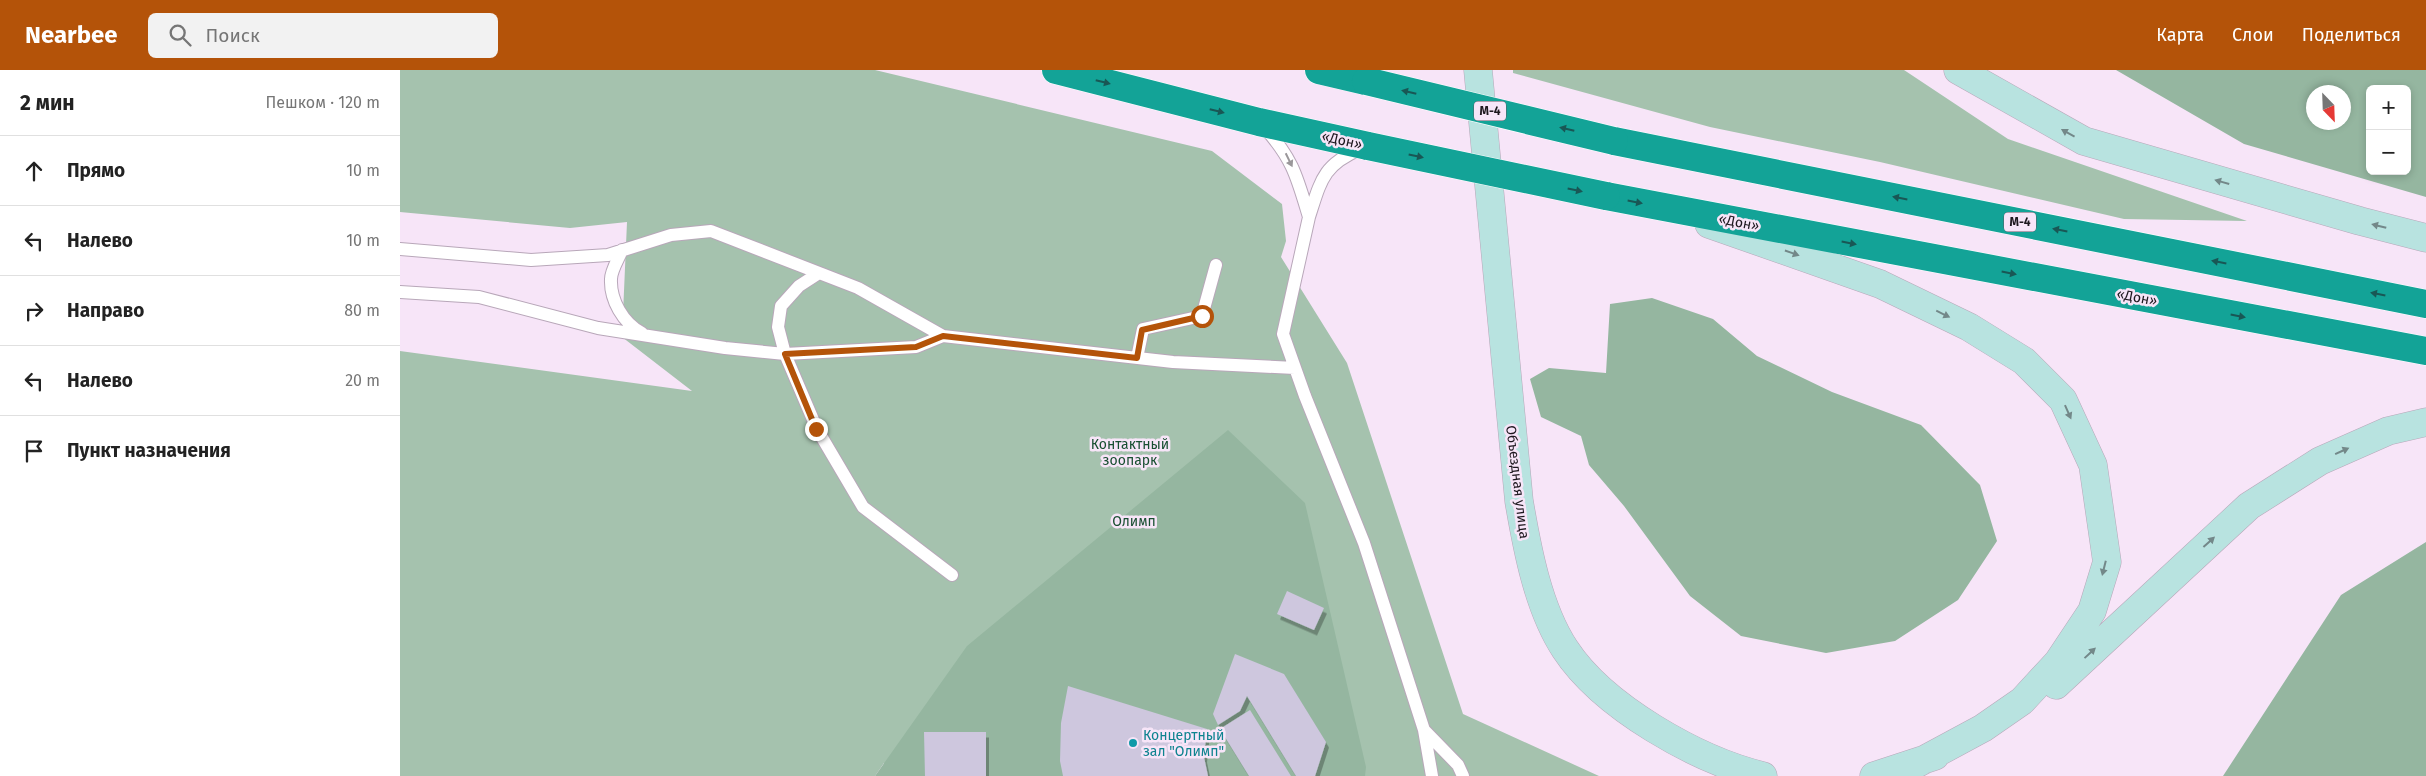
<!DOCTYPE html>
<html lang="ru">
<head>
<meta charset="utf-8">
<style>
  :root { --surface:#fff; --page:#f2f2f2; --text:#222; --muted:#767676; --line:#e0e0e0; --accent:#b45309 }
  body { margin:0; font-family:"Fira Sans",sans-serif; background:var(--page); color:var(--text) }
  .controls { position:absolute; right:15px; top:15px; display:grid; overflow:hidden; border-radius:8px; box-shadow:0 2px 8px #0003 }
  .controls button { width:45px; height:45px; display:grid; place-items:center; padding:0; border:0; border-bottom:1px solid var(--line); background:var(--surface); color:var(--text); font:25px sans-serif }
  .compass { position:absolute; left:1906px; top:15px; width:45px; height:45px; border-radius:50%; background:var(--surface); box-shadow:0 2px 8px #0003; rotate:157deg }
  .stop { position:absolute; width:15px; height:15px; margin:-11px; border:4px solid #b45309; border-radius:50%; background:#fff }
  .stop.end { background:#b45309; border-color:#fff; box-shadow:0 1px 5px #0008 }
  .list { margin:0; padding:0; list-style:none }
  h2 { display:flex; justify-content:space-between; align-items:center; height:65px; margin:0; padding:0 20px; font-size:21px }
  h2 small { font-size:16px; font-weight:400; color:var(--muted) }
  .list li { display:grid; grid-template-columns:32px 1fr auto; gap:15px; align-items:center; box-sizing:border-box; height:70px; padding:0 20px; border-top:1px solid var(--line) }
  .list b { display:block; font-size:19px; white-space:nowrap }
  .list em { font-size:16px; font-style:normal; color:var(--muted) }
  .icon { flex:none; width:28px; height:28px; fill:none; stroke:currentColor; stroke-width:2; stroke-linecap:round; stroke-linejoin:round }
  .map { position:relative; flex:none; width:2026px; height:706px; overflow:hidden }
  header { display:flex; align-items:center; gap:30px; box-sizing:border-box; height:70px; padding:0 25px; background:var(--accent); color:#fff }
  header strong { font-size:24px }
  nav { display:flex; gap:28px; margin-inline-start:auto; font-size:18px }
  .search { width:350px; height:45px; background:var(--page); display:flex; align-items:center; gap:12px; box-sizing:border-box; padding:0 18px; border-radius:8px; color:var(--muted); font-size:19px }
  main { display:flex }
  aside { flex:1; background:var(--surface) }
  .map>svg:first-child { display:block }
  .green { fill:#a5c2ae }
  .forest { fill:#95b6a0; fill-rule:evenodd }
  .building { fill:#cec7de; filter:url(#shadow) }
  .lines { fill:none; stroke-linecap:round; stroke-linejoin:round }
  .lane-casing { stroke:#b8a7b9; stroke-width:14 }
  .secondary-casing { stroke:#b8a7b9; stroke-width:29 }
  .highway-casing { stroke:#fff; stroke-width:29 }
  .lane { stroke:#fff; stroke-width:12 }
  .secondary { stroke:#b8e3e0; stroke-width:28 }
  .highway { stroke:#13a397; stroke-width:28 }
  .highway-bridge-casing { stroke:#fff; stroke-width:29; stroke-linecap:butt }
  .highway-bridge { stroke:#13a397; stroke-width:28 }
  .oneway { fill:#195755 }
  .oneway2 { fill:#738889 }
  .oneway3 { fill:#9a979a }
  .route { stroke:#b45309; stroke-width:6 }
  .culture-dot { fill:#0f9aa8; stroke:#f7e5f8; stroke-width:2 }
  .labels { text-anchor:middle; stroke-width:5; stroke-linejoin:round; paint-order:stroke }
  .shield { fill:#f7e5f8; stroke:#5f5660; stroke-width:1 }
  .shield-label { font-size:12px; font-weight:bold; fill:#1e181f }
  .street-label { font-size:14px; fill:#1e181f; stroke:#f7e5f8 }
  .park-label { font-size:14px; fill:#184f31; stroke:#f7e5f8 }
  .culture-label { font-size:14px; fill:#0d838f; stroke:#f7e5f8; text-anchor:start }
</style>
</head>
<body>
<header>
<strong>Nearbee</strong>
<div class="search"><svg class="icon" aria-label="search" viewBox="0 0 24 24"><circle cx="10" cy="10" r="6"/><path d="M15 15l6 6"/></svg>Поиск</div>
<nav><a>Карта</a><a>Слои</a><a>Поделиться</a></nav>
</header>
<main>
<aside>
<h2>2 мин<small>Пешком · 120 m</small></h2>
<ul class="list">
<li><svg class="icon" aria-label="ahead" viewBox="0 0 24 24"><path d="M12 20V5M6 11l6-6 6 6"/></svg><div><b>Прямо</b></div><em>10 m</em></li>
<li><svg class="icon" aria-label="left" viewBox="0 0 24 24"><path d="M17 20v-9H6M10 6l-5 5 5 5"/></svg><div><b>Налево</b></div><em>10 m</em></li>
<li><svg class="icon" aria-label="right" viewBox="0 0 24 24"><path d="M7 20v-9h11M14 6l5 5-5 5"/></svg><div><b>Направо</b></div><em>80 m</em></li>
<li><svg class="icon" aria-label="left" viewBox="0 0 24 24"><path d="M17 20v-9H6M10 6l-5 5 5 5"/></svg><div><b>Налево</b></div><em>20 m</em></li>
<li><svg class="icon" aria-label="arrive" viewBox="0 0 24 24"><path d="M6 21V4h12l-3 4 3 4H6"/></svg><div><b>Пункт назначения</b></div></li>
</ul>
</aside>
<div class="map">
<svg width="2026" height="706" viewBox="0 0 2026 706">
  <defs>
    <filter id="shadow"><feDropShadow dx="3" dy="5.5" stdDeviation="0" flood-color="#0004"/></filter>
  </defs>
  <rect width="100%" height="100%" fill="#f7e5f8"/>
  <path class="green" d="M 0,0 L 475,0 L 812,81 L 882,134 L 886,171 L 881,187 L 947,293 L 1063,644 L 1199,706 L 485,706 L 484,693 L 475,706 L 0,706 L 0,281 L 292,321 L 222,267 L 227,152 L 170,158 L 0,142 Z
    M 1113,0 L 1504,0 L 1608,69 L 1847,151 L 1724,149 L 1480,92 L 1310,57 L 1113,3 Z"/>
  <path class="forest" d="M 1716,0 L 2026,0 L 2026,127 L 1844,74 ZM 1970,19 L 2007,19 L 2007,101 L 1970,101 ZM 1944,22 L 1944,52 L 1914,52 L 1914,22 Z
    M 1252,228 L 1313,249 L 1357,286 L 1432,322 L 1521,355 L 1580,415 L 1597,471 L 1558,530 L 1495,571 L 1426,583 L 1341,566 L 1290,526 L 1224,436 L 1189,395 L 1181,366 L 1141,347 L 1130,309 L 1149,298 L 1206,303 L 1210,234 Z
    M 828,360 L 905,433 L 966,697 L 965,706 L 475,706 L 567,576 Z
    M 2026,472 L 2026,706 L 1823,706 L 1941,525 Z"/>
  <path class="building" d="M 887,521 L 924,538 L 914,560 L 877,544 Z
    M 835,584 L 884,604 L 926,672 L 915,706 L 896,706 L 847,626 L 840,641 L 818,655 L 813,644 Z
    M 668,616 L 807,659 L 804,687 L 808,706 L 663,706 L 660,691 L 661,653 Z
    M 850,640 L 891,706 L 849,706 L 820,659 Z
    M 524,662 L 586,662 L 586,706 L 525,706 Z"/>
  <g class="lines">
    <g class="lane-casing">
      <path id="lane" d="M 864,57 C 893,89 897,107 909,147 C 921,110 923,95 960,79
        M 909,147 L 883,264 L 905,326 L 964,473 L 1024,660 L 1032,706
        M 0,179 L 131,190 L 208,185 L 271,165 L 311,161 L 458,218 L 543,266 L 773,292 L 895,298
        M 222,180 C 219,188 211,200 211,209 C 210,230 223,253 242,263
        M 419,203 L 399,216 L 381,236 L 378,257 L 385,284 L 417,359 L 463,437 L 552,505
        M 0,222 L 79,227 L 198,258 L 325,278 L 385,284 L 516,277 L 543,266
        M 737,288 L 743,259 L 802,246 L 816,195
        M 1024,660 L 1058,695 L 1063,706"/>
    </g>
    <g class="secondary-casing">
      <path id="secondary" d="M 1078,0 L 1119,431 C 1127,478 1138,538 1165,579 C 1203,637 1297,690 1363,706
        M 1558,0 L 1684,71 L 1960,151 L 2026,168
        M 1309,154 L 1480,214 L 1569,257 L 1624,291 L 1663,330 L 1693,395 L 1707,492 L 1692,541 L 1658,592 L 1622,631 L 1583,658 L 1518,693
        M 1656,615 L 1849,436 L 1920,391 L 1988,361 L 2026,352
        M 1474,706 L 1535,686"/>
    </g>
    <g class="highway-casing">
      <path id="highway" d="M 656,0 L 859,52 L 968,76
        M 919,0 L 966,11
        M 1214,71 L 2026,234
        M 1206,126 L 2026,281"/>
    </g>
    <use href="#lane" class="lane"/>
    <use href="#secondary" class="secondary"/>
    <use href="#highway" class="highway"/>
    <g class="highway-bridge-casing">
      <path id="highway-bridge" d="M 966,11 L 1214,71
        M 968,76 L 1206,126"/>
    </g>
    <use href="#highway-bridge" class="highway-bridge"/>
  </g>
  <defs><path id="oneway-solid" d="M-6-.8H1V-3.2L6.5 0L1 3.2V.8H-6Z" transform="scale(1.25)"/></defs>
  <g class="oneway">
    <use href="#oneway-solid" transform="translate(703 12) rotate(14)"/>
    <use href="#oneway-solid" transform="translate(1009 22) rotate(-167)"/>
    <use href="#oneway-solid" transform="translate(817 41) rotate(14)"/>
    <use href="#oneway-solid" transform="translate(1167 59) rotate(-167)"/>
    <use href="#oneway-solid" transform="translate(1016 86) rotate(12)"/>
    <use href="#oneway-solid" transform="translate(1175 120) rotate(12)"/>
    <use href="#oneway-solid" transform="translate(1500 128) rotate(-169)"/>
    <use href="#oneway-solid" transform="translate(1235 132) rotate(11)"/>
    <use href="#oneway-solid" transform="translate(1660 160) rotate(-169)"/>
    <use href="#oneway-solid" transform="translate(1449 173) rotate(11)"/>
    <use href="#oneway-solid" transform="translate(1819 192) rotate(-169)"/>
    <use href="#oneway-solid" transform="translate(1609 203) rotate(11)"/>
    <use href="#oneway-solid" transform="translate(1978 224) rotate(-169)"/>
    <use href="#oneway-solid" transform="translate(1838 246) rotate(11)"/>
  </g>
  <g class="oneway2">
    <use href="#oneway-solid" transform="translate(1668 63) rotate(-151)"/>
    <use href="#oneway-solid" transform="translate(1822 112) rotate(-164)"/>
    <use href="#oneway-solid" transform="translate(1979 156) rotate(-166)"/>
    <use href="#oneway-solid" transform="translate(1392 183) rotate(19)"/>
    <use href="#oneway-solid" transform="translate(1543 244) rotate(26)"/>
    <use href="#oneway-solid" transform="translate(1668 342) rotate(66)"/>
    <use href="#oneway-solid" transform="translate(1942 381) rotate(-24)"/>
    <use href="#oneway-solid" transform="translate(1809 472) rotate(-42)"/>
    <use href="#oneway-solid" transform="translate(1704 498) rotate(104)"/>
    <use href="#oneway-solid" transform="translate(1690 583) rotate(-43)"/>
  </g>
  <use class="oneway3" href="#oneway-solid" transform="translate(889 90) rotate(64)"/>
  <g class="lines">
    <path class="route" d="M 416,359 L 385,284 L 516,277 L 543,266 L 737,288 L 742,260 L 802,246"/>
  </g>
  <circle class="culture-dot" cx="733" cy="673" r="5"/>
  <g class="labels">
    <g class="shield">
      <rect x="1074" y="31.5" width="32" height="19" rx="4"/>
      <rect x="1604" y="142.5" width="32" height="19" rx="4"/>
    </g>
    <g class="shield-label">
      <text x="1090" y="45">М-4</text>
      <text x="1620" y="156">М-4</text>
    </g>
    <g class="street-label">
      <text transform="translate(942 70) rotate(13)" y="5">«Дон»</text>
      <text transform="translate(1339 152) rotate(11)" y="5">«Дон»</text>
      <text transform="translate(1737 227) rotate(11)" y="5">«Дон»</text>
      <text transform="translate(1118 412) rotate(83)" y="5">Объездная улица</text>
    </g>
    <g class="park-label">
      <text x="730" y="379">Контактный<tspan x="730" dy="16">зоопарк</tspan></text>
      <text x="734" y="456">Олимп</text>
    </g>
    <g class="culture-label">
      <text x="743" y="670">Концертный<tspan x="743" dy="16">зал "Олимп"</tspan></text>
    </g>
  </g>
</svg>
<div class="controls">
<button>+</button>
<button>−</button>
</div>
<svg class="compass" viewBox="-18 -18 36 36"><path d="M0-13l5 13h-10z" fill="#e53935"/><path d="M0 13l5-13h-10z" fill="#767676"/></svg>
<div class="stop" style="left:802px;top:246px"></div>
<div class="stop end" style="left:416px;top:359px"></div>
</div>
</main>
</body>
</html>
